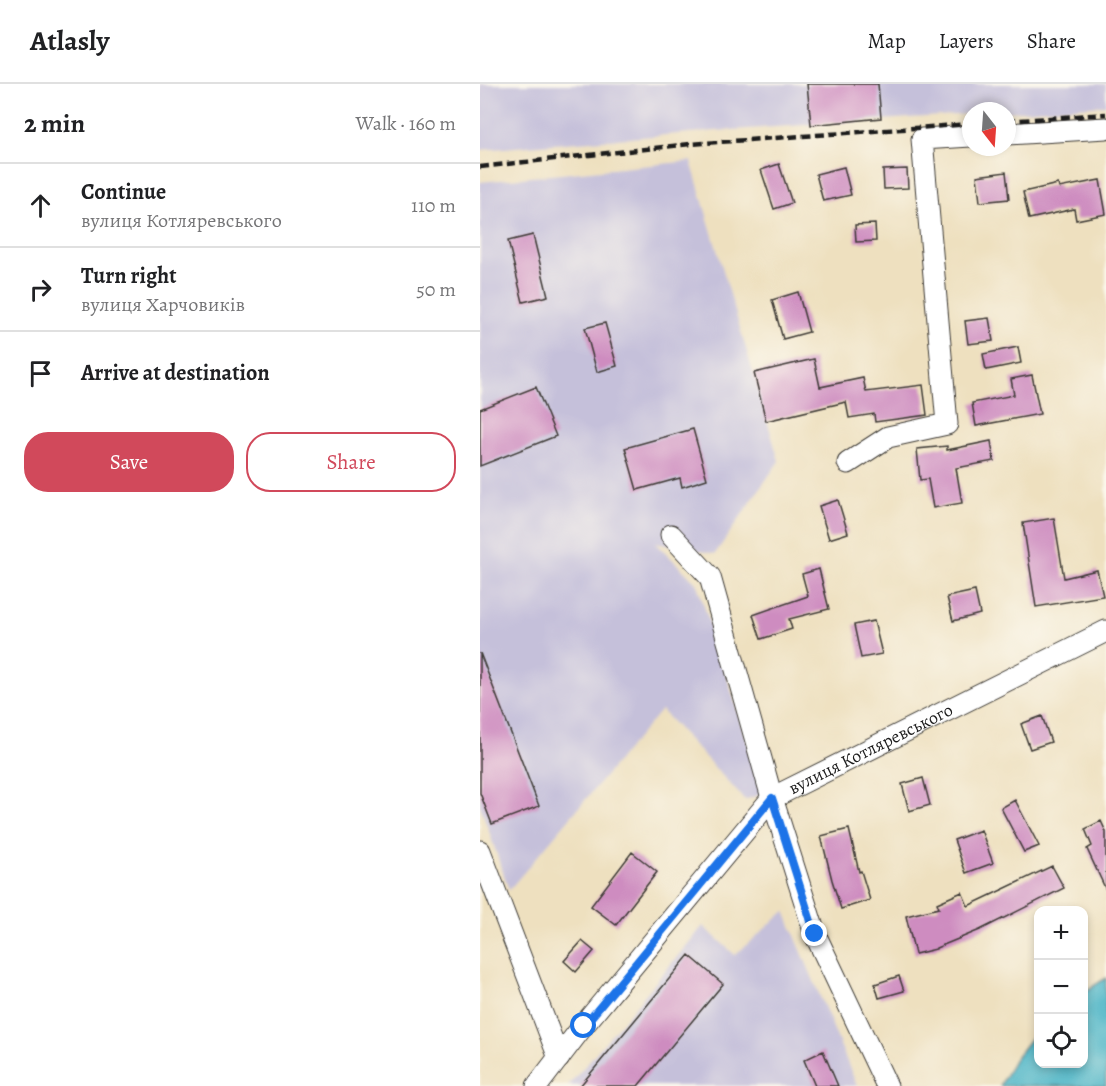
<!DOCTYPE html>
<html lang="en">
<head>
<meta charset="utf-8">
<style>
  :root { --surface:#fff; --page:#f6f6f6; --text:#202124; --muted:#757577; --line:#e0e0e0; --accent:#d1495b }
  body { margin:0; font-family:Alegreya,serif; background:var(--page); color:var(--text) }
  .controls { position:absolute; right:18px; bottom:18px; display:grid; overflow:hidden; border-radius:12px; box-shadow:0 3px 9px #0003 }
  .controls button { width:54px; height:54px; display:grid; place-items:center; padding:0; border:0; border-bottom:2px solid var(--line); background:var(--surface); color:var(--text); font:30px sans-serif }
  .compass { position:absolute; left:482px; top:18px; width:54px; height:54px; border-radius:50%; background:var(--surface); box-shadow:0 3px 9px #0003; rotate:163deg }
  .stop { position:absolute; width:18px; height:18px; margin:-14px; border:4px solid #1a73e8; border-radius:50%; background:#fff }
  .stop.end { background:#1a73e8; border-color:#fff; box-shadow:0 2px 6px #0008 }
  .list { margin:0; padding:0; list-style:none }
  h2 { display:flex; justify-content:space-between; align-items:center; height:78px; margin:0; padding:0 24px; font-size:26px }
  h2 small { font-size:20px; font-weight:400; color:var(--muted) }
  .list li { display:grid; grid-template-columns:39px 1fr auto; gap:18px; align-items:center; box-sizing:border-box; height:84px; padding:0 24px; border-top:2px solid var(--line) }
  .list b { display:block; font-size:22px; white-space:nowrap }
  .list p { margin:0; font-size:20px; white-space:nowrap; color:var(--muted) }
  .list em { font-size:20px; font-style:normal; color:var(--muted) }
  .actions { display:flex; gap:12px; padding:18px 24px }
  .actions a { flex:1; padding:14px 0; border:2px solid var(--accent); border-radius:24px; text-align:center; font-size:21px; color:var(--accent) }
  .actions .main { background:var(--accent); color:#fff }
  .icon { flex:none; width:33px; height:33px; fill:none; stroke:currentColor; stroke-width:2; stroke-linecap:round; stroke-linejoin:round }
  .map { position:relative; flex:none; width:626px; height:1002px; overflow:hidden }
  header { display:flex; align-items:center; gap:36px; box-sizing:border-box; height:84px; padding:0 30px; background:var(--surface); border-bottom:2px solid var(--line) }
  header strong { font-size:28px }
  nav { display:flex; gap:33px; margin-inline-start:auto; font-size:21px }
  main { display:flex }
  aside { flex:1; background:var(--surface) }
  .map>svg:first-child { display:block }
  .industrial { fill:#c5c0da }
  .water { fill:#49b4c6; stroke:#326871; stroke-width:1.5 }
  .building { fill:#ce8cc0 }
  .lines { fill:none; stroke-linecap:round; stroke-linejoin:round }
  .minor-casing { stroke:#3c3934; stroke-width:23 }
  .minor { stroke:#fff; stroke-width:21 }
  .rail { stroke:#1c1c1c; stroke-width:4.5; stroke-dasharray:9 4.5; stroke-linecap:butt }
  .route { stroke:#1a73e8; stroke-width:8 }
  .labels { text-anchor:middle; stroke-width:5; stroke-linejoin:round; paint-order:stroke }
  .street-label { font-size:18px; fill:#1c1c1c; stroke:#fbf7ec }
</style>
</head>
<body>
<header>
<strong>Atlasly</strong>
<nav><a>Map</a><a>Layers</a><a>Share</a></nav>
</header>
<main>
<aside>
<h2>2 min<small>Walk · 160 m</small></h2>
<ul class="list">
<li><svg class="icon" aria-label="ahead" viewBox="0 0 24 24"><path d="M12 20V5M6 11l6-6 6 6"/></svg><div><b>Continue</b><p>вулиця Котляревського</p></div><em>110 m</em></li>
<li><svg class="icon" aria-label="right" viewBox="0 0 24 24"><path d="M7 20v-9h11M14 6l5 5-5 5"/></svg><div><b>Turn right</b><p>вулиця Харчовиків</p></div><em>50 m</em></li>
<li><svg class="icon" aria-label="arrive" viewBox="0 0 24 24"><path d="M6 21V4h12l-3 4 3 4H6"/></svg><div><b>Arrive at destination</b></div></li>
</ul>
<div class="actions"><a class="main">Save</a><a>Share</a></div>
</aside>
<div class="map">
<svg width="626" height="1002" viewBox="0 0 626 1002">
  <rect width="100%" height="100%" fill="#fbf7ec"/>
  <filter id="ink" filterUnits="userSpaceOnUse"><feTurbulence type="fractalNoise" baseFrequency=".0167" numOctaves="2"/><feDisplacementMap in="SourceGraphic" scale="12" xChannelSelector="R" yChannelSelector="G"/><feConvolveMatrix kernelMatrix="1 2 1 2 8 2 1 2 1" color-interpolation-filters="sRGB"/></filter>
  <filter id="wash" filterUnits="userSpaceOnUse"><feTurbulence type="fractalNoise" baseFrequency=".008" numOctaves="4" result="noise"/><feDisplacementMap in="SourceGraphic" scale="24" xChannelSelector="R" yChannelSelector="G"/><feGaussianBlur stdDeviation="1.35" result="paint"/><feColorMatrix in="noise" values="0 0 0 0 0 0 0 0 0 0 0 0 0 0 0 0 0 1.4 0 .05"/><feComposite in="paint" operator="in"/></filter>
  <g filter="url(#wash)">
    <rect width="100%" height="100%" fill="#eee0bf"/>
    <path class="industrial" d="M 0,0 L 626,0 L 626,21 L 527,28 L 491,27 L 491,30 L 236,47 L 0,66 Z
      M 211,77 L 299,377 L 235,470 L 175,458 L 217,500 L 284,709 L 265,716 L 181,626 L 29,806 L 0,721 L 0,98 Z
      M 305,827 L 377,1002 L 88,1002 L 223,842 L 255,871 Z"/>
    <path class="water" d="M 626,894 L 626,1002 L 520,1002 L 534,976 L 558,945 L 558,980 L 604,980 L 604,908 Z"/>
    <g id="blocks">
      <path class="building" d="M 327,0 L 398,0 L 401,34 L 331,41 Z
        M 299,80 L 312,119 L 294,125 L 281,86 Z
        M 364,83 L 371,111 L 343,117 L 336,90 Z
        M 427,85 L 428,104 L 404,105 L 403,86 Z
        M 526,88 L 529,115 L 500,118 L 497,92 Z
        M 620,96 L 626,130 L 596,136 L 594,125 L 549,135 L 543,108 L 578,100 L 579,104 Z
        M 395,140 L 396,157 L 376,158 L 375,141 Z
        M 53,151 L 68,212 L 43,218 L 28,157 Z
        M 318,208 L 329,248 L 303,255 L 292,216 Z
        M 509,234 L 513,257 L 488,260 L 485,237 Z
        M 125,239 L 137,282 L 117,288 L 105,244 Z
        M 538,263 L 541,279 L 506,286 L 503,270 Z
        M 334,275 L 340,303 L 383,294 L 386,308 L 443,301 L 447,331 L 395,338 L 394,330 L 369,334 L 366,318 L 286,337 L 274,289 Z
        M 552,291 L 560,330 L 496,342 L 492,319 L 534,311 L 531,295 Z
        M 56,303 L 76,352 L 0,382 L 0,325 Z
        M 213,345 L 227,395 L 202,403 L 200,394 L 157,406 L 145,364 Z
        M 511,357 L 514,377 L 476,384 L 482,419 L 453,424 L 448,395 L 440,396 L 437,365 L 467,362 L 467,366 Z
        M 358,416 L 368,449 L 349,455 L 339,422 Z
        M 574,434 L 584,494 L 617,486 L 623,512 L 556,523 L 543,439 Z
        M 339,485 L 349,525 L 309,535 L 312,545 L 281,555 L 273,531 L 328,512 L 322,490 Z
        M 495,507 L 500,530 L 473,537 L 467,513 Z
        M 394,537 L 402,570 L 381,574 L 374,541 Z
        M 0,569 L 59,722 L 12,740 L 0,709 Z
        M 562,632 L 571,658 L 550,665 L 541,640 Z
        M 443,694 L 450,721 L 429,727 L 422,700 Z
        M 535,716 L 559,762 L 544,768 L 521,724 Z
        M 621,737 L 626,748 L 626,806 L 607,765 L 612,762 L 605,745 Z
        M 369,745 L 379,788 L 381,787 L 390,816 L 361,825 L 352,796 L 341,752 Z
        M 501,746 L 513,779 L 486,789 L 474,756 Z
        M 152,768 L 177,788 L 136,841 L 111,822 Z
        M 572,782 L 584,804 L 500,846 L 456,864 L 456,865 L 435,870 L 426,832 L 459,824 L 457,819 L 482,808 L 488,822 Z
        M 102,857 L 114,867 L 96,888 L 84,877 Z
        M 209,871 L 243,900 L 158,1002 L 100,1002 Z
        M 419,892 L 424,907 L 399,914 L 395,900 Z
        M 343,967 L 358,1002 L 335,1002 L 324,976 Z"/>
    </g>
  </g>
  <g filter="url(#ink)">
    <use href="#blocks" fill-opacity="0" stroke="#3c3934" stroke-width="1.5"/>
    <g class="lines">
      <g class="minor-casing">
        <g id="minor">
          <path d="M 527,50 L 626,44"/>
          <path d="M 368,379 L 408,353 L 467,340 L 442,55 L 491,52"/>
          <path d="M 191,451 L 230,493 L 292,714 L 335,850 L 407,1002"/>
          <path d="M 0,767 L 79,974"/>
          <path id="s1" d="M 57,1002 L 103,942 L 292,714 L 626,547"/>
        </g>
      </g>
      <use href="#minor" class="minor"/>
      <path class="rail" d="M 527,37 L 626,30
        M 0,83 L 211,60 L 491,40"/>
    </g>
  </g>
  <g class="lines" filter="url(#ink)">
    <path class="route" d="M 104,942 L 292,714 L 335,850"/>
  </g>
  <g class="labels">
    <g class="street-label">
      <text dy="6" stroke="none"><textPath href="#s1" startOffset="482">вулиця Котляревського</textPath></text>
    </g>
  </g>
</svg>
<div class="controls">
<button>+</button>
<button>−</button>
<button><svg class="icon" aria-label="locate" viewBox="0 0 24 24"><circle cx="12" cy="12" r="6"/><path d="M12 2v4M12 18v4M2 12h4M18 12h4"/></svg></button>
</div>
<svg class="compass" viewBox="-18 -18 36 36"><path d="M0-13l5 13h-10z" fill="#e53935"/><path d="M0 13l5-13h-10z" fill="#757577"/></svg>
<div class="stop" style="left:104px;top:942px"></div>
<div class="stop end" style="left:335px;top:850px"></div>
</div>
</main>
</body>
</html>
